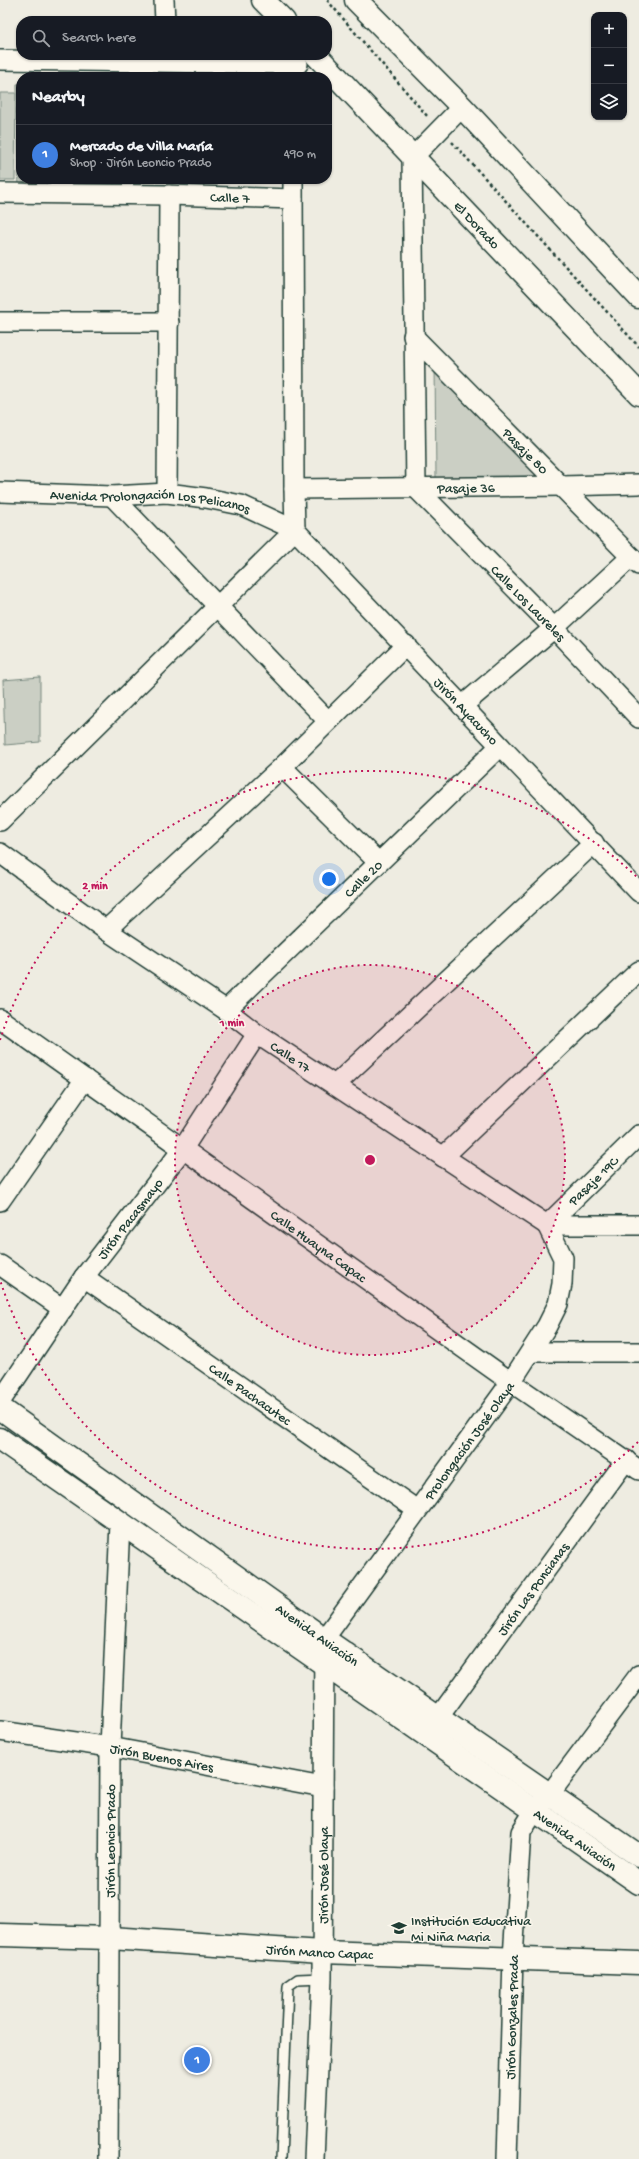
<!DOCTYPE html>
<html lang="en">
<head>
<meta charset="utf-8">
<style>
  :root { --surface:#171b24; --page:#20242c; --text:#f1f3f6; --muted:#9ea1a6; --line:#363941; --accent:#ea580c }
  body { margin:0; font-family:"Gochi Hand",sans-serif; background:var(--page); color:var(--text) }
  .controls { position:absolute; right:12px; top:12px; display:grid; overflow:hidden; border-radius:8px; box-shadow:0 1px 3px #0004 }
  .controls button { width:36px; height:36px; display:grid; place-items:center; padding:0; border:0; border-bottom:1px solid var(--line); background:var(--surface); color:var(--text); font:20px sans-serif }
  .you { position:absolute; left:329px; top:879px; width:14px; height:14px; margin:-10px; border:3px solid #fff; border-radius:50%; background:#1a73e8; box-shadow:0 0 0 6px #1a73e833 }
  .badge { display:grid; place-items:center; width:26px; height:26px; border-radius:50%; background:var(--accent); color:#fff; font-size:13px; font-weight:700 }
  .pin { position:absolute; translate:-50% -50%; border:2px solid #fff; box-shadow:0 1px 4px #0006 }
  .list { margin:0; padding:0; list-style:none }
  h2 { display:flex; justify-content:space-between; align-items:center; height:52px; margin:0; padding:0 16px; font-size:17px }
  h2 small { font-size:13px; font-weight:400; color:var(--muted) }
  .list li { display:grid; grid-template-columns:26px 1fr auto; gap:12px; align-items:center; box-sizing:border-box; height:60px; padding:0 16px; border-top:1px solid var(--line) }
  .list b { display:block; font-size:15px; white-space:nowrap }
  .list p { margin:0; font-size:13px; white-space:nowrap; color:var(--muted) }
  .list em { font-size:13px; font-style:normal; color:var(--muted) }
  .icon { flex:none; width:22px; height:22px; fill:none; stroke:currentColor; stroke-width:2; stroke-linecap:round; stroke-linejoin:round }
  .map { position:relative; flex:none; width:639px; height:2159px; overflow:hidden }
  .search { position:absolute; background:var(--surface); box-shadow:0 1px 3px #0004; left:16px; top:16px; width:316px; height:44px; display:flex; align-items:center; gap:10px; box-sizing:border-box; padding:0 14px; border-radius:16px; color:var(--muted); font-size:15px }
  .panel { position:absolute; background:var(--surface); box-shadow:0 1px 3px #0004; left:16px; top:72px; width:316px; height:112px; border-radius:16px }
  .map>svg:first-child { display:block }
  .green { fill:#cbcfc4; stroke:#75867c }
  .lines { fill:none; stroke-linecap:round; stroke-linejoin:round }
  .service-casing { stroke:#1f3d34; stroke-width:12 }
  .minor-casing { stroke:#1f3d34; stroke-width:22 }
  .tertiary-casing { stroke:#1f3d34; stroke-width:25 }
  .secondary-casing { stroke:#1f3d34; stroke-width:25 }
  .path { stroke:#1f3d34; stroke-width:2.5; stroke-dasharray:3 3; stroke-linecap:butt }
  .service { stroke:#fbf7ec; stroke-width:9 }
  .minor { stroke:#fbf7ec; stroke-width:19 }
  .tertiary { stroke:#fbf7ec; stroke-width:22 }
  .secondary { stroke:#fbf7ec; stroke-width:22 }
  .ring { fill:none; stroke:#c2185b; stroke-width:2; stroke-dasharray:2 4 }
  .labels { text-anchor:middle; stroke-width:3; stroke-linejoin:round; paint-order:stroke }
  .street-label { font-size:14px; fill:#1f3d34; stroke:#fbf7ec }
  .poi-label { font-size:14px; fill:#1f3d34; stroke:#fbf7ec; text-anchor:start }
  .centre { fill:#c2185b; stroke:#fbf7ec; stroke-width:2 }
  .ring-label { font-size:12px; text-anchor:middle; font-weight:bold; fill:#c2185b; stroke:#fbf7ec; stroke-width:3; stroke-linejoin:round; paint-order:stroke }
</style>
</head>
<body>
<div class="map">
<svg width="639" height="2159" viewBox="0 0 639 2159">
  <rect width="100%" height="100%" fill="#eeece1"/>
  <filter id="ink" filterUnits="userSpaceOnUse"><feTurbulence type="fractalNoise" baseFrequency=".025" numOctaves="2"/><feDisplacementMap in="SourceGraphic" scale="8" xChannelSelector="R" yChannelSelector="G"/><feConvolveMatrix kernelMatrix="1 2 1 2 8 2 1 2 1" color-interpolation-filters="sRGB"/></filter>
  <g filter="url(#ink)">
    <path class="green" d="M 17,84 L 21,84 L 21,179 L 114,179 L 114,193 L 19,193 Z
      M 0,93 L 16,93 L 15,180 L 0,180 Z
      M 435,363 L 540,479 L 436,480 Z
      M 40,677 L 40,742 L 5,745 L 3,680 Z"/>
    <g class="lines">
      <g class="service-casing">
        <path id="service" d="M 281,2159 L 288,1986 L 298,1979 L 322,1978"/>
      </g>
      <g class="minor-casing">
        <g id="minor">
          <path d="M 164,0 L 165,21"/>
          <path d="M 0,60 L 298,64"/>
          <path id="s1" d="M 462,107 L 412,158 L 416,488 L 554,628 L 639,718"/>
          <path id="s2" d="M 0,193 L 169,195 L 293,199"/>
          <path d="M 0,322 L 169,322"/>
          <path id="s3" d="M 413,336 L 639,565"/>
          <path id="s4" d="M 294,489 L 562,486 L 639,484"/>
          <path id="s5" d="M 0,492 L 112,496 L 167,493 L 206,498 L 241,505 L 295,530 L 639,892"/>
          <path d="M 167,493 L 169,195"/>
          <path d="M 112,496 L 328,721"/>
          <path d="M 462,706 L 554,628 L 631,557"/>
          <path d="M 282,767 L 378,862"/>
          <path d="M 0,821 L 295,530 L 294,489 L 293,179"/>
          <path id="s6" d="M 0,853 L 106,930 L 226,1010 L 257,1034 L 547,1225"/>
          <path d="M 106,930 L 282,767 L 406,645"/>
          <path id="s7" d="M 226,1010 L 500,746"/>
          <path id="s8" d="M 0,1019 L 511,1382 L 639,1470"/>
          <path d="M 335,1085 L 594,843"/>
          <path d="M 443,1157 L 639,971"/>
          <path d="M 0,1201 L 85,1079"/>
          <path id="s9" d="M 547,1225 L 639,1135"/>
          <path d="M 547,1225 L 639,1225"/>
          <path d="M 0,1265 L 63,1309"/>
          <path id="s10" d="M 84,1277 L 417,1510"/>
          <path d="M 531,1352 L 639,1352"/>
          <path id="s11" d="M 0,1402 L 84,1277 L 182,1150 L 257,1034"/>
          <path id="s12" d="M 430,1729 L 626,1460"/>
          <path id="s13" d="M 0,1731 L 110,1747 L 323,1787"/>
          <path id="s14" d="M 108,2159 L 110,1747 L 120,1523"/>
          <path id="s15" d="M 314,2159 L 322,1978 L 324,1639 L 511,1382 L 547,1326 L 558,1304 L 562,1284 L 563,1258 L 547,1225"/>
          <path id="s16" d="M 507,2159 L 513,1958 L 521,1832 L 535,1810 L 549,1795 L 639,1675"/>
        </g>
      </g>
      <g class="tertiary-casing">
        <g id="tertiary">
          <path id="s17" d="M 0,1408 L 324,1639 L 639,1856"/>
          <path id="s18" d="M 0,1439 L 639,1883"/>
        </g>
      </g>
      <g class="secondary-casing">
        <g id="secondary">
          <path d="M 263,0 L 284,21"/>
          <path d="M 356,0 L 462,107 L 639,297"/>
          <path id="s19" d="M 316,55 L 639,394"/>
          <path id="s20" d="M 0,1935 L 110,1938 L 322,1952 L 639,1963"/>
        </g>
      </g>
      <path class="path" d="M 327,0 L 428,117
        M 452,142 L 639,347"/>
      <use href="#service" class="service"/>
      <use href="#minor" class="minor"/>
      <use href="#tertiary" class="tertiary"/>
      <use href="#secondary" class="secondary"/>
    </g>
  </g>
  <circle cx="370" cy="1160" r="195" fill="#c2185b" fill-opacity=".12"/>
  <g class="ring">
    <circle cx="370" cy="1160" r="195"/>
    <path d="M638 1442A389 389 0 0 1 0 1280M0 1040A389 389 0 0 1 638 878"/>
  </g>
  <defs>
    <g id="school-bare" transform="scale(1.2)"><path d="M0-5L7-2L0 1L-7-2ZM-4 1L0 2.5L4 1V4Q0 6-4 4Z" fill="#1f3d34" stroke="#fbf7ec" stroke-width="2.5" paint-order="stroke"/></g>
  </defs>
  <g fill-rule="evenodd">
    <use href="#school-bare" x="399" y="1928"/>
  </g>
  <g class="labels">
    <g class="street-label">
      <text dy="5" stroke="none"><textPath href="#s2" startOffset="230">Calle 7</textPath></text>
      <text dy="5" stroke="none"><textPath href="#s19" startOffset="234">El Dorado</textPath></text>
      <text dy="5" stroke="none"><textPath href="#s3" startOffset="161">Pasaje 80</textPath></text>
      <text dy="5" stroke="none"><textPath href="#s4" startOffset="172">Pasaje 36</textPath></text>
      <text dy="5" stroke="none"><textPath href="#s5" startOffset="151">Avenida Prolongación Los Pelicanos</textPath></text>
      <text dy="5" stroke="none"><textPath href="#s1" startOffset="562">Calle Los Laureles</textPath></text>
      <text dy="5" stroke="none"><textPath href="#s5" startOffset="551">Jirón Ayacucho</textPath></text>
      <text dy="5" stroke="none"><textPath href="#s7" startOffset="190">Calle 20</textPath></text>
      <text dy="5" stroke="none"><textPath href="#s6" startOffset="355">Calle 17</textPath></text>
      <text dy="5" stroke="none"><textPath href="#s9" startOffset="64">Pasaje 19C</textPath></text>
      <text dy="5" stroke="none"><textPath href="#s11" startOffset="225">Jirón Pacasmayo</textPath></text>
      <text dy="5" stroke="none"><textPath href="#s8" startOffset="391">Calle Huayna Capac</textPath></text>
      <text dy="5" stroke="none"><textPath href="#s10" startOffset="203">Calle Pachacutec</textPath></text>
      <text dy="5" stroke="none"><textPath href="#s15" startOffset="766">Prolongación José Olaya</textPath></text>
      <text dy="5" stroke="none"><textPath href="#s12" startOffset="174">Jirón Las Poncianas</textPath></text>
      <text dy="5" stroke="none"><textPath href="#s17" startOffset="390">Avenida Aviación</textPath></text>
      <text dy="5" stroke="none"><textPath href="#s13" startOffset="164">Jirón Buenos Aires</textPath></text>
      <text dy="5" stroke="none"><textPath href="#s18" startOffset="701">Avenida Aviación</textPath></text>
      <text dy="5" stroke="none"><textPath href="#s14" startOffset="318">Jirón Leoncio Prado</textPath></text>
      <text dy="5" stroke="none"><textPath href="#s15" startOffset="284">Jirón José Olaya</textPath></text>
      <text dy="5" stroke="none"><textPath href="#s20" startOffset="320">Jirón Manco Capac</textPath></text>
      <text dy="5" stroke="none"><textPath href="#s16" startOffset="142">Jirón Gonzales Prada</textPath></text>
    </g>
    <g class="poi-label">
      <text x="411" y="1925">Institución Educativa<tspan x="411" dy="16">Mi Niña Maria</tspan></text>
    </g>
  </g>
  <circle cx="370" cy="1160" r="6" class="centre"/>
  <g class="ring-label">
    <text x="95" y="889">2 min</text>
    <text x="232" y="1026">1 min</text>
  </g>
</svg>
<div class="controls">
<button>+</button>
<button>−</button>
<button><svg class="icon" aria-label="layers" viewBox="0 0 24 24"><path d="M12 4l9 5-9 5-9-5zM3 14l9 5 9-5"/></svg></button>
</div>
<div class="you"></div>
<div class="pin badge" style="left:197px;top:2060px;background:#3f7fe0">1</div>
<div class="search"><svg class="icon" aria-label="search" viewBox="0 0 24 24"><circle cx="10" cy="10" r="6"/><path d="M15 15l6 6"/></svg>Search here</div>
<section class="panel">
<h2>Nearby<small></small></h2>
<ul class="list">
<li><span class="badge" style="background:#3f7fe0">1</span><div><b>Mercado de Villa María</b><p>Shop · Jirón Leoncio Prado</p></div><em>490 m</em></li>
</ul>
</section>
</div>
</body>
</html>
